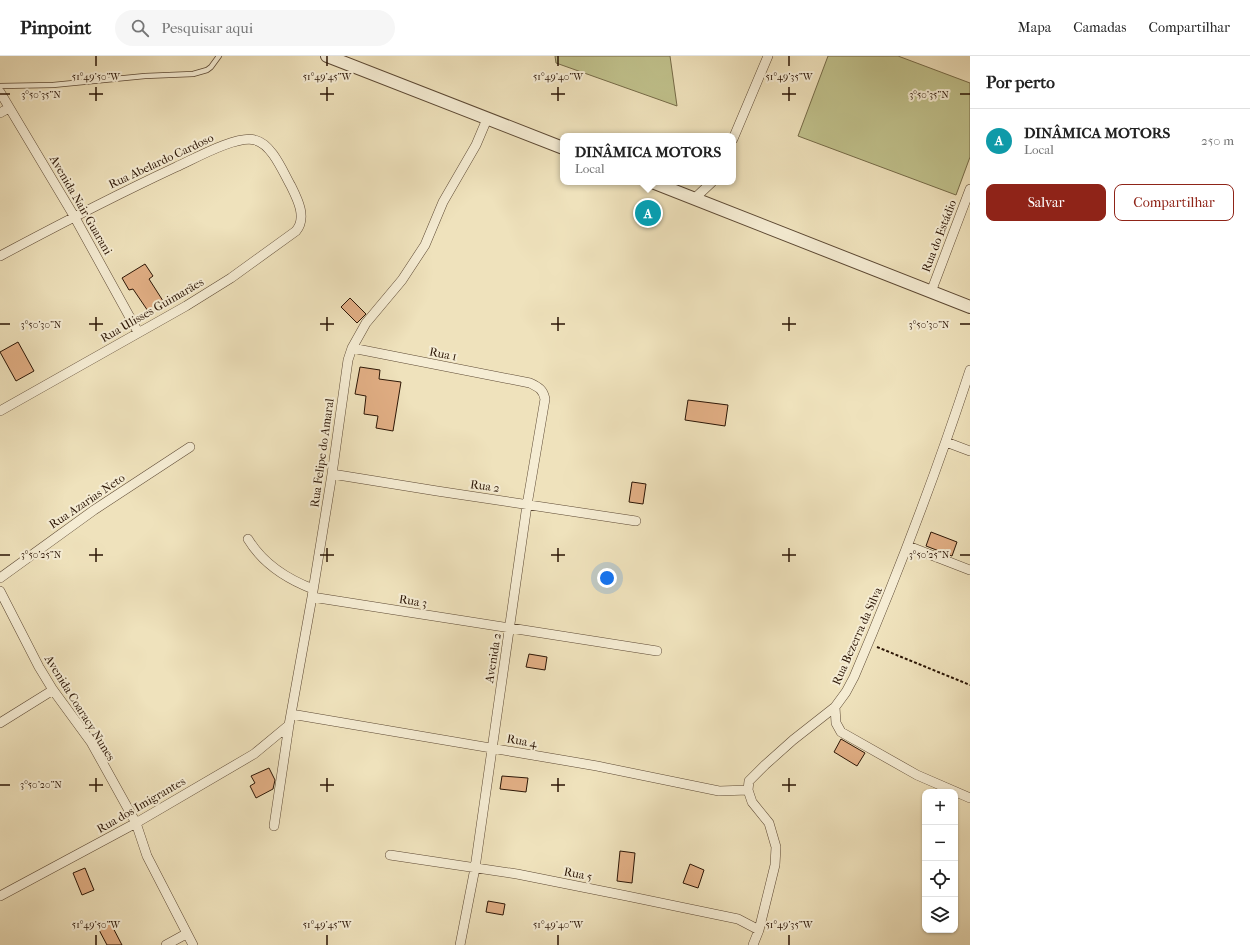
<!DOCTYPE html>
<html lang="pt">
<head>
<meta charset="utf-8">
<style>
  :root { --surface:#fff; --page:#f6f6f6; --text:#222; --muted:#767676; --line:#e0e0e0; --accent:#8f2418 }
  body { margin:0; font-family:"IM FELL French Canon",serif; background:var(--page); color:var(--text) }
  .controls { position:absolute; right:12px; bottom:12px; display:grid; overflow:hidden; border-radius:8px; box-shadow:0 1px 3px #0004 }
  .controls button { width:36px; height:36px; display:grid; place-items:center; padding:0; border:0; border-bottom:1px solid var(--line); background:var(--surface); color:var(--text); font:20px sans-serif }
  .you { position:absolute; left:607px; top:522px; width:14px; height:14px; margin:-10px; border:3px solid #fff; border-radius:50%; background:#1a73e8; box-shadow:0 0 0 6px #1a73e833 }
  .badge { display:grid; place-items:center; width:26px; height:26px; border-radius:50%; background:var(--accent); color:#fff; font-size:13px; font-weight:700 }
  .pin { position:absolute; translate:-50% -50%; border:2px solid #fff; box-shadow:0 1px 4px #0006 }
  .popup { position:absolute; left:560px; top:77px; width:176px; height:52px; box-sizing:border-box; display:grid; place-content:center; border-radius:8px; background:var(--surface); filter:drop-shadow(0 1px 3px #0005); font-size:13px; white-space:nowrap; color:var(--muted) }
  .popup b { font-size:15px; color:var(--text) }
  .popup::after { content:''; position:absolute; left:50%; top:100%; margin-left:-8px; border:8px solid transparent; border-top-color:var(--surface) }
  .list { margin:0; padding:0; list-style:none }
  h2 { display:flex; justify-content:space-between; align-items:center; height:52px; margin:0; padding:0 16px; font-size:17px }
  h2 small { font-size:13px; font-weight:400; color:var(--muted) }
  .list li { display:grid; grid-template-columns:26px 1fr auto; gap:12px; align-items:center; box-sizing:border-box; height:64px; padding:0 16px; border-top:1px solid var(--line) }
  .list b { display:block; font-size:15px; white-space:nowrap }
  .list p { margin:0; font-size:13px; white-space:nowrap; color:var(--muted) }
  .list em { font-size:13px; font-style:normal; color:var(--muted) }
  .actions { display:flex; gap:8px; padding:12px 16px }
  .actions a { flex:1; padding:9px 0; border:1px solid var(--accent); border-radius:8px; text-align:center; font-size:14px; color:var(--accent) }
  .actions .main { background:var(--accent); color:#fff }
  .icon { flex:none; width:22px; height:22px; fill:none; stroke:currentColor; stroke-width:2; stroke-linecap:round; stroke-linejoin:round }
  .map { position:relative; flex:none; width:970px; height:889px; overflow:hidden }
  header { display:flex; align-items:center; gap:24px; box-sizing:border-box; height:56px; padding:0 20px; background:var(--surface); border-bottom:1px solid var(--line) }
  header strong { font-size:19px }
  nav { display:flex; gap:22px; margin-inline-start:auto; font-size:14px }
  .search { width:280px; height:36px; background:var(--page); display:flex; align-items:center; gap:10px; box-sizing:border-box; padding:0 14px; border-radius:22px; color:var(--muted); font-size:15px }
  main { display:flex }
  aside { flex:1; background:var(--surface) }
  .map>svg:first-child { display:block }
  .green { fill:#c0c18c; stroke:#766b48 }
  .building { fill:#e2af85; stroke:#2b1505 }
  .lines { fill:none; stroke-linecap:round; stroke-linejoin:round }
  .service-casing { stroke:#5c4833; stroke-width:6 }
  .minor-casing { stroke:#5c4833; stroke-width:10 }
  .tertiary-casing { stroke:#5c4833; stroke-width:14 }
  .path { stroke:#2b1505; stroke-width:2; stroke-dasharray:3 2; stroke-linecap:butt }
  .service { stroke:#f5ecd3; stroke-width:4.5 }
  .minor { stroke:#f5ecd3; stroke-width:9 }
  .tertiary { stroke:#f5ecd3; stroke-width:12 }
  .ticks { fill:none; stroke:#2b1505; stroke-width:1.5 }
  .labels { text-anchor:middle; stroke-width:4; stroke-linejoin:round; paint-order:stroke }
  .street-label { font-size:12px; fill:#2b1505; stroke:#f5ecd3 }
  .ticks-label { font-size:10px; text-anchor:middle; fill:#2b1505; stroke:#f5ecd3; stroke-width:4; stroke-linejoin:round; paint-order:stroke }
</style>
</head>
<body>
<header>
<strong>Pinpoint</strong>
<div class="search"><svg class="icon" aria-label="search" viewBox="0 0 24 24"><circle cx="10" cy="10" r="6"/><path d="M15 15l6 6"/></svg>Pesquisar aqui</div>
<nav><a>Mapa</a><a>Camadas</a><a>Compartilhar</a></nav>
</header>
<main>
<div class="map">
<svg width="970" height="889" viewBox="0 0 970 889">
  <rect width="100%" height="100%" fill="#efe2bc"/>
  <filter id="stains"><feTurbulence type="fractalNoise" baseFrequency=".005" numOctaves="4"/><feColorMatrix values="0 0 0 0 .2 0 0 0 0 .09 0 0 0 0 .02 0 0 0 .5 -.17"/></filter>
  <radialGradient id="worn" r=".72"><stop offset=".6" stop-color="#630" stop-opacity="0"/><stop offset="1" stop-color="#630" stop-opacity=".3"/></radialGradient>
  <path class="green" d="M 555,0 L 670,0 L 677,50 L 556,7 Z
    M 828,0 L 898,0 L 970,27 L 970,101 L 956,139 L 798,80 Z"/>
  <path class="building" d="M 643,146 L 659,153 L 654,167 L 637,161 Z
    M 145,208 L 153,220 L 149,223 L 165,248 L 150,258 L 133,233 L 129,234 L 122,222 Z
    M 350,242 L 366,258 L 357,267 L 341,251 Z
    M 18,286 L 34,315 L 16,325 L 0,296 Z
    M 360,311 L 380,314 L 379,323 L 401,326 L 393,375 L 376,372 L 378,360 L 364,358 L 366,340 L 355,338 Z
    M 688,344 L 728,349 L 725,370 L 685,364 Z
    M 632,426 L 646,428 L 643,448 L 629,446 Z
    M 931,476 L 957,486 L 952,500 L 926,490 Z
    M 529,598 L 547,601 L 545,614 L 526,611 Z
    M 841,683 L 865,697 L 857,710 L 834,696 Z
    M 269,712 L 275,724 L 273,733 L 256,742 L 250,730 L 255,727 L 251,720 Z
    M 502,720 L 528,722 L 526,736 L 500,733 Z
    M 620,795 L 635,797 L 632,827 L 617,825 Z
    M 690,808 L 704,814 L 698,832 L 683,827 Z
    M 85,812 L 94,834 L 82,839 L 73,817 Z
    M 488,845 L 505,848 L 503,859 L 486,856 Z
    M 110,866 L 122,889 L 107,889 L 98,872 Z"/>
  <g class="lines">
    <g class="service-casing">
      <path id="service" d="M 0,30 L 53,29 L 145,20 L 193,18 L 207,14 L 211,11 L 219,0"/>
    </g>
    <g class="minor-casing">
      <path id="minor" d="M 0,36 L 74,160 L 138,276
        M 0,57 L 9,52
        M 733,83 L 768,0
        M 695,142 L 712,126
        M 0,200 C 58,169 116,139 176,111 C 194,103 236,79 255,84 C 272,88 283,116 291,130 C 298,144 307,162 296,175 L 231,222 L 186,250 L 0,355
        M 931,236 L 970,133
        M 352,292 L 530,327 C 538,331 543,333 545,343 L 527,449 L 475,812 L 460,889
        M 946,386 L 970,395
        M 332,418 L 437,435 L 636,465
        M 248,483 C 263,508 287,523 313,533
        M 908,490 L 970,514
        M 0,522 L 94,454 L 190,391
        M 0,535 L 39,611 L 53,634 L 91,686 L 136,767 L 147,800 L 193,889
        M 312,541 L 657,595
        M 835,651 L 836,667 L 841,676 L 917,719 L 970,742
        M 291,658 L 597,710 L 719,735 L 748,734
        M 0,667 L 53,634
        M 274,770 L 289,669 L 312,541 L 332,418 L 348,304 L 352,292 L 366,267 L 402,224 L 425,189 L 443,146 L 476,89 L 487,63
        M 390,799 L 517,818 L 627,840 L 738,863 L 759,874
        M 0,840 L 136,767 L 254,698 L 289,669
        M 166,889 L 186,878
        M 753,889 L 759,874 L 775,809 L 776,791 L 769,767 L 752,746 L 748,734 L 749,725 L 765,709 L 793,684 L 835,651 L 846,636 L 854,621 C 897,520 936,418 970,314"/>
    </g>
    <g class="tertiary-casing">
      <path id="tertiary" d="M 327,0 L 563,92
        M 652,126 L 970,251"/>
    </g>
    <path class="path" d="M 877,591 L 970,629"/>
    <use href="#service" class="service"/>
    <use href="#minor" class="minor"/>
    <use href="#tertiary" class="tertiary"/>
  </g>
  <path class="ticks" d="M 96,0 L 96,10M 327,0 L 327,10M 558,0 L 558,10M 789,0 L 789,10M 96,31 L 96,45M 327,31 L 327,45M 558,31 L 558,45M 789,31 L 789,45M 0,38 L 10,38M 89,38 L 103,38M 320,38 L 334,38M 551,38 L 565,38M 782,38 L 796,38M 960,38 L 970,38M 96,261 L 96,275M 327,261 L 327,275M 558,261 L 558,275M 789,261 L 789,275M 0,268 L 10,268M 89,268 L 103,268M 320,268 L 334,268M 551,268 L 565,268M 782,268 L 796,268M 960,268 L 970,268M 96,492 L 96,506M 327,492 L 327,506M 558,492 L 558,506M 789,492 L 789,506M 0,499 L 10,499M 89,499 L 103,499M 320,499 L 334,499M 551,499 L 565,499M 782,499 L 796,499M 960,499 L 970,499M 96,722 L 96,736M 327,722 L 327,736M 558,722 L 558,736M 789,722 L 789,736M 0,729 L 10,729M 89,729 L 103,729M 320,729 L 334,729M 551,729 L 565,729M 782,729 L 796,729M 96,879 L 96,889M 327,879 L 327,889M 558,879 L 558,889M 789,879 L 789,889"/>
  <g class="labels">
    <g class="street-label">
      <text transform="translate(161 105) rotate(-25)" y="4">Rua Abelardo Cardoso</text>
      <text transform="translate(81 149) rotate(60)" y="4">Avenida Nair Guarani</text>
      <text transform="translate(939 180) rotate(-69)" y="4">Rua do Estádio</text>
      <text transform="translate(152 254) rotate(-30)" y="4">Rua Ulisses Guimarães</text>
      <text transform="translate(443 298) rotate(11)" y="4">Rua 1</text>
      <text transform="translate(322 397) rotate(-82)" y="4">Rua Felipe do Amaral</text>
      <text transform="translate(485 430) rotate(8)" y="4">Rua 2</text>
      <text transform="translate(87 445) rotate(-34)" y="4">Rua Azarias Neto</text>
      <text transform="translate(413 545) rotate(9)" y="4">Rua 3</text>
      <text transform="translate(857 580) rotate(-66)" y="4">Rua Bezerra da Silva</text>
      <text transform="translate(493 602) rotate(-81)" y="4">Avenida 2</text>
      <text transform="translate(80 652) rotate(58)" y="4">Avenida Coaracy Nunes</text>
      <text transform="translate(522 685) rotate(10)" y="4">Rua 4</text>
      <text transform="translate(141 749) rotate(-30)" y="4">Rua dos Imigrantes</text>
      <text transform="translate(578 818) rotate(11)" y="4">Rua 5</text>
    </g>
  </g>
  <g class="ticks-label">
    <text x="96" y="24">51°49'50"W</text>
    <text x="327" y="24">51°49'45"W</text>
    <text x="558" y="24">51°49'40"W</text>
    <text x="789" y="24">51°49'35"W</text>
    <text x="41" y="42">3°50'35"N</text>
    <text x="929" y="42">3°50'35"N</text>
    <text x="41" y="272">3°50'30"N</text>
    <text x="929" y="272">3°50'30"N</text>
    <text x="41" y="502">3°50'25"N</text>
    <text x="929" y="502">3°50'25"N</text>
    <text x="41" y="732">3°50'20"N</text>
    <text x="96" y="872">51°49'50"W</text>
    <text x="327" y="872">51°49'45"W</text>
    <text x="558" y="872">51°49'40"W</text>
    <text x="789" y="872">51°49'35"W</text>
  </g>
  <rect width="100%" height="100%" filter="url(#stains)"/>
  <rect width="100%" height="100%" fill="url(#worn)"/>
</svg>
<div class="controls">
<button>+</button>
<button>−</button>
<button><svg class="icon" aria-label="locate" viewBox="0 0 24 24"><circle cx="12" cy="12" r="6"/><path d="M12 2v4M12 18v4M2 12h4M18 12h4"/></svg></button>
<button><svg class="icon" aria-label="layers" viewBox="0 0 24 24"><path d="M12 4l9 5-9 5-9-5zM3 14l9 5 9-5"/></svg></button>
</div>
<div class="you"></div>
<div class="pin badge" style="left:648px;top:157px;background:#0f9aa8">A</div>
<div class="popup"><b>DINÂMICA MOTORS</b>Local</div>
</div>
<aside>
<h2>Por perto<small></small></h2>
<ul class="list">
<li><span class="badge" style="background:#0f9aa8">A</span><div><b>DINÂMICA MOTORS</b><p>Local</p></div><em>250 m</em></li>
</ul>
<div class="actions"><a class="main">Salvar</a><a>Compartilhar</a></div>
</aside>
</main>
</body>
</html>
